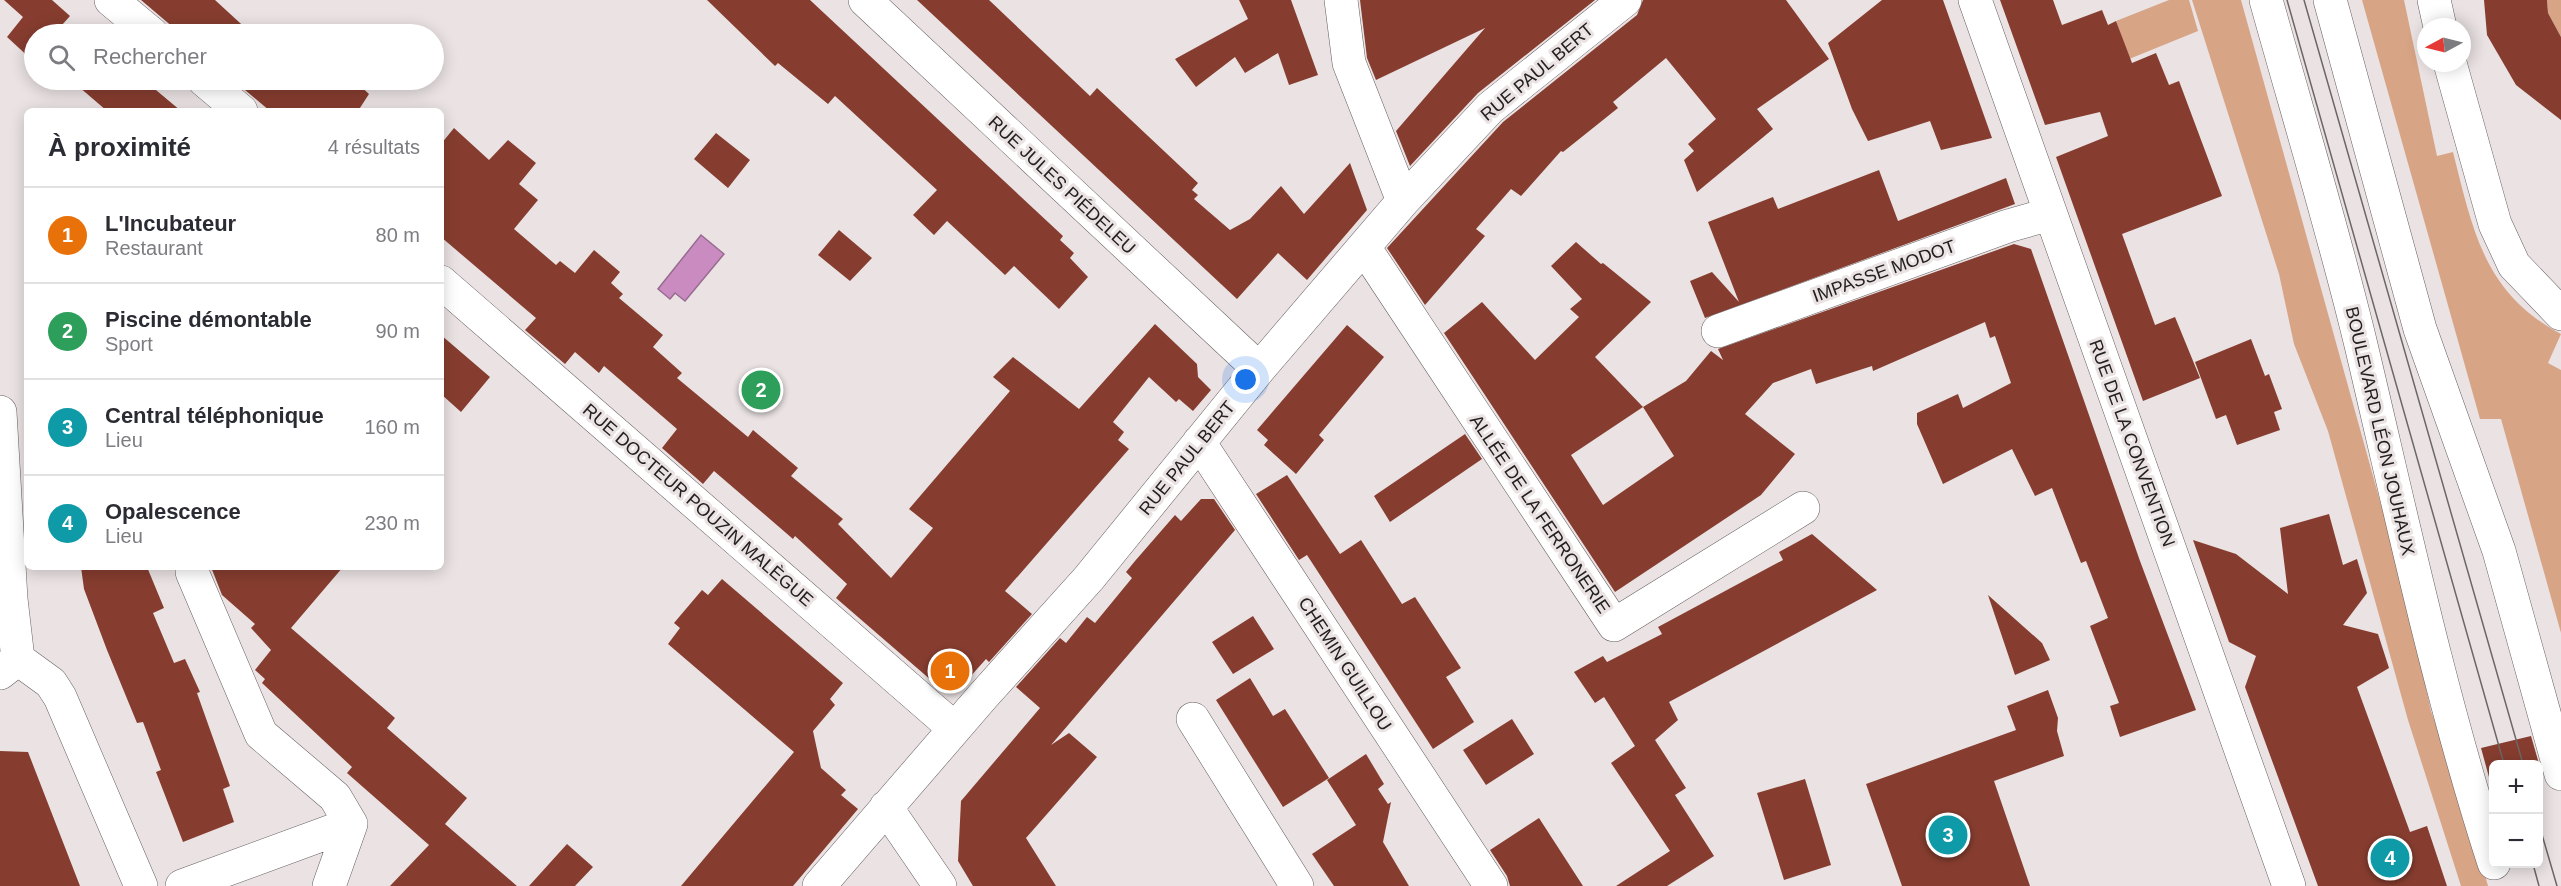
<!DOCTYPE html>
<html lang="fr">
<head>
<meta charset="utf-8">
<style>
  :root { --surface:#fff; --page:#f2f2f3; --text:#2b2b33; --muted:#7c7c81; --line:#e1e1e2; --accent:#7d822c }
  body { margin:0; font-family:Arial,sans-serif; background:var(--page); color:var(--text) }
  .controls { position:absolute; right:18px; bottom:18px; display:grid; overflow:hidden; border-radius:9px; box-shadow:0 3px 15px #0003 }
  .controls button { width:54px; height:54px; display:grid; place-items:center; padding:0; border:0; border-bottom:2px solid var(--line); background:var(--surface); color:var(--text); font:30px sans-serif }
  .compass { position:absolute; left:2417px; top:18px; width:54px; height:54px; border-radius:50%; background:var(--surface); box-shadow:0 3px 15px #0003; rotate:263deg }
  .you { position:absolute; left:1246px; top:380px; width:21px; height:21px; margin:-15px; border:4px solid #fff; border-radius:50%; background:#1a73e8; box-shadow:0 0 0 9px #1a73e833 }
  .badge { display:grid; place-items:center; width:39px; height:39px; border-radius:50%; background:var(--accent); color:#fff; font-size:20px; font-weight:700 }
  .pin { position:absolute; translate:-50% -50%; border:3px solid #fff; box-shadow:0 2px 6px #0006 }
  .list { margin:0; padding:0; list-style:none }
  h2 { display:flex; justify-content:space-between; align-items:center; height:78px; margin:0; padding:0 24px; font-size:26px }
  h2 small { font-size:20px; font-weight:400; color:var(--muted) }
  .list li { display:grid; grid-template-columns:39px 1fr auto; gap:18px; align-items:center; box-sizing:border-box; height:96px; padding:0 24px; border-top:2px solid var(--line) }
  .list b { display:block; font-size:22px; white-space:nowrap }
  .list p { margin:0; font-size:20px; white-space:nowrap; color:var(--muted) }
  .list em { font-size:20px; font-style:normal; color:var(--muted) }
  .icon { flex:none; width:33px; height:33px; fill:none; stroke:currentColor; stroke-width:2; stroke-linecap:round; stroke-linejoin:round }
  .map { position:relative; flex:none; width:2561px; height:886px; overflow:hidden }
  .search { position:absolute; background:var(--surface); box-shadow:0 3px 15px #0003; left:24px; top:24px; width:420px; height:66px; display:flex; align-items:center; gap:15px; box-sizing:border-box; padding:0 21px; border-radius:33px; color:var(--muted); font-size:22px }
  .panel { position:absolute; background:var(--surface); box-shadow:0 3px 15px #0003; left:24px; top:108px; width:420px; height:462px; border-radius:9px }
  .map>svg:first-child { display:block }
  .green { fill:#d8a486 }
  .water { fill:#ca8bc0; stroke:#986b90; stroke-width:1.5 }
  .building { fill:#863d2f; fill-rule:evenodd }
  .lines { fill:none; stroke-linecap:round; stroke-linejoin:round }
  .minor-casing { stroke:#665f60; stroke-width:34 }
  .tertiary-casing { stroke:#665f60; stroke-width:34 }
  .primary-casing { stroke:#665f60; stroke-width:34 }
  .minor { stroke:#fff; stroke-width:33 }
  .tertiary { stroke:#fff; stroke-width:33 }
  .primary { stroke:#fff; stroke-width:33 }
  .tram { stroke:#6c6767; stroke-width:1.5 }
  .labels { text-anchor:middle; stroke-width:6; stroke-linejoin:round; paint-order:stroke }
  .street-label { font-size:18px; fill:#232020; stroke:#eae2e3 }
</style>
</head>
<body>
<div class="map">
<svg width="2561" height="886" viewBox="0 0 2561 886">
  <rect width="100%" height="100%" fill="#eae2e3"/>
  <path class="green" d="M 2169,0 L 2189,0 L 2198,31 L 2107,68 L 2122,38 L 2116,21 Z
    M 2192,0 L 2241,0 L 2401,577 L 2431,711 L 2467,812 L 2488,886 L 2461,886 L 2408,720 L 2328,431 L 2294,344 L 2279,274 Z
    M 2362,0 L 2404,0 L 2437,156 L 2453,152 C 2473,231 2484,293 2561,334 L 2548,363 L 2561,370 L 2561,633 L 2501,419 L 2480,419 Z
    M 2547,0 L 2561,0 L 2561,37 L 2548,13 Z"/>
  <path class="water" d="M 701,235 L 724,254 L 685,301 L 675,293 L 670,299 L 658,289 Z"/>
  <path class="building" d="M 4,0 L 52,0 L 70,16 L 54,34 L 34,34 L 34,56 L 32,60 L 7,37 L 23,17 Z
    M 141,0 L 215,0 L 252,34 L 181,34 Z
    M 707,0 L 810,0 L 1063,236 L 1060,240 L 1074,253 L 1070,258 L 1088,277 L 1059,309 L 1014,266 L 1005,275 L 947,221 L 934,235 L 913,215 L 937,190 L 835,96 L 828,104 L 778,63 L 775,66 Z
    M 917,0 L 989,0 L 1090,96 L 1097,88 L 1198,183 L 1192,190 L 1198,195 L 1194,199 L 1230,230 L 1250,219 L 1281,186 L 1304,214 L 1350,163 L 1367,210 L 1307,280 L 1278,253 L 1237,299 Z
    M 1239,0 L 1291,0 L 1318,75 L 1289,85 L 1278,53 L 1245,73 L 1235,57 L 1196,87 L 1175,59 L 1248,19 Z
    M 1360,0 L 1595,0 L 1478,93 L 1410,166 L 1396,131 L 1485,28 L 1376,80 L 1367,58 Z
    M 1643,0 L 1786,0 L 1829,59 L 1757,109 L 1773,129 L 1697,192 L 1684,160 L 1694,151 L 1688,144 L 1716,119 L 1666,58 L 1613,102 L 1618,108 L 1563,152 L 1561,151 L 1521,196 L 1511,189 L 1476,229 L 1485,236 L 1425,305 L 1387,248 L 1503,122 L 1637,15 Z
    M 1882,0 L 1943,0 L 1992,138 L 1941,150 L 1930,121 L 1868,141 L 1852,109 L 1828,43 Z
    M 2000,0 L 2053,0 L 2062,25 L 2102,10 L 2108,25 L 2116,21 L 2132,63 L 2156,53 L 2169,85 L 2179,81 L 2222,196 L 2122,234 L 2155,325 L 2175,317 L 2200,378 L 2143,401 L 2056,157 L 2108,136 L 2100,112 L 2045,125 Z
    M 2484,0 L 2547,0 L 2548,13 L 2561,37 L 2561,120 L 2516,85 L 2487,35 Z
    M 71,80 L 144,80 L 181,111 L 107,111 Z
    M 233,80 L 354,80 L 369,94 L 358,111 L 270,111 Z
    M 454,128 L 489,160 L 508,140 L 536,163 L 519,184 L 538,200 L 514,229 L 556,265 L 560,261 L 575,273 L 594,250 L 620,272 L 611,283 L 623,294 L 619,298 L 663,335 L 653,347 L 682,373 L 677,378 L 748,437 L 753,430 L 798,468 L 791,476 L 843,519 L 838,524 L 891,578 L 933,528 L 909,509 L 1010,391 L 993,377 L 1013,357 L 1079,409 L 1155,324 L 1197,364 L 1198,377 L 1211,390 L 1193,411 L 1179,399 L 1176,402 L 1149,377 L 1113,422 L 1124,432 L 1118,440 L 1129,449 L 1005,591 L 1032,614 L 989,662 L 986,659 L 961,687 L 939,687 L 836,598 L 847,584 L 795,536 L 793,539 L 714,471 L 703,484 L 662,448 L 677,429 L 604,366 L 599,373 L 575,352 L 565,364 L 525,330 L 536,318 L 441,237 L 441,144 Z
    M 716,133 L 750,160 L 728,188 L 694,159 Z
    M 1879,170 L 1898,221 L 2006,178 L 2015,204 L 1705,318 L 1690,281 L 1712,272 L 1739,302 L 1708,222 L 1773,197 L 1778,209 Z
    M 839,230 L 872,258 L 850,281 L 818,255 Z
    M 1576,242 L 1601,264 L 1603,263 L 1651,302 L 1595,357 L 1643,407 L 1686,381 L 1711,351 L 1723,360 L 1718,349 L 2014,244 L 2031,249 L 2140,561 L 2196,710 L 2120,737 L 2110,706 L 2119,703 L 2090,626 L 2108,618 L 2086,561 L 2081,563 L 2052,488 L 2035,496 L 2012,449 L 1943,484 L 1917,424 L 1917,413 L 1958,394 L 1963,408 L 2011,383 L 1995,336 L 1990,338 L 1985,322 L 1873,371 L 1872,366 L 1816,384 L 1811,369 L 1773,383 L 1745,414 L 1795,454 L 1761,495 L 1615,592 L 1444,333 L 1482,302 L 1535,360 L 1579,317 L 1570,309 L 1582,299 L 1551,266 ZM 1643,407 L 1674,456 L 1603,505 L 1571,455 Z
    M 1347,325 L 1384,357 L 1319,435 L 1324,440 L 1296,474 L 1264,445 L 1268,440 L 1257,430 Z
    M 441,335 L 490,377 L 461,412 L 441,394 Z
    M 2251,339 L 2265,376 L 2269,374 L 2282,409 L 2274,412 L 2280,430 L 2237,445 L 2226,415 L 2216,419 L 2195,362 Z
    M 1465,434 L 1482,459 L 1390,522 L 1374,496 Z
    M 1287,475 L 1340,554 L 1361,540 L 1402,604 L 1415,597 L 1461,668 L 1446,677 L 1474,722 L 1433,749 L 1307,555 L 1299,560 L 1256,494 Z
    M 1201,499 L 1214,499 L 1235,530 L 1051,745 L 1069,733 L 1097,757 L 1026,838 L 1056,886 L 973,886 L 958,861 L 961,801 L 1040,708 L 1016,687 L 1060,638 L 1066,643 L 1087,617 L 1095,623 L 1132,578 L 1126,572 L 1135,561 L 1175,515 L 1181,521 Z
    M 2329,514 L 2343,565 L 2357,559 L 2367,593 L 2343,625 L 2378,634 L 2389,668 L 2357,687 L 2410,832 L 2427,826 L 2447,886 L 2318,886 L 2245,687 L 2256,656 L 2229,642 L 2193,540 L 2236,554 L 2288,594 L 2280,528 Z
    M 1812,534 L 1877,590 L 1669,702 L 1678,720 L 1655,740 L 1686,788 L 1675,795 L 1714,856 L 1667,886 L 1616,886 L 1670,851 L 1611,763 L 1635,746 L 1604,697 L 1595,703 L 1574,672 L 1603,656 L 1607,662 L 1662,634 L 1658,627 L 1783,560 L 1779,552 Z
    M 81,567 L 147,567 L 164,608 L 153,613 L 174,663 L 185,659 L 200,692 L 197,693 L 230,786 L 223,789 L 234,822 L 183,842 L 156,772 L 161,770 L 143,722 L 137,723 L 107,650 L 84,589 Z
    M 211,567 L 343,567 L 291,628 L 395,718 L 387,728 L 467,798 L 445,824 L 517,886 L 390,886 L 429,845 L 347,773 L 352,767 L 262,683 L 265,679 L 255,670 L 271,650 L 251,628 L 255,624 L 222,595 Z
    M 722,579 L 843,683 L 830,699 L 835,705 L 813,731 L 821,768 L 846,790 L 841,795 L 858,809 L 793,886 L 681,886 L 794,752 L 668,644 L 680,628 L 674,623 L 702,590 L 708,595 Z
    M 1988,595 L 2042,643 L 2050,660 L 2015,675 Z
    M 1253,616 L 1274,649 L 1233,674 L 1212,642 Z
    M 1250,678 L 1273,716 L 1285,709 L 1329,778 L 1283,807 L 1216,700 Z
    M 2048,690 L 2058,718 L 2057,731 L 2064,756 L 1994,781 L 2030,886 L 1902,886 L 1866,784 L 2016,730 L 2007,706 Z
    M 1512,719 L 1534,754 L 1486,785 L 1463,750 Z
    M 2531,736 L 2542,774 L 2538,775 L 2538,765 L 2493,765 L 2492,788 L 2481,748 Z
    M 0,751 L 28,752 L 80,886 L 0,886 Z
    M 1366,754 L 1384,784 L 1378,789 L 1388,804 L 1391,802 L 1383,842 L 1409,886 L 1334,886 L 1312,854 L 1356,825 L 1327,780 Z
    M 1805,779 L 1831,865 L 1784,880 L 1757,793 Z
    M 1539,818 L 1583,886 L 1510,886 L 1507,876 L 1490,850 Z
    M 567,844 L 593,867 L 575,886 L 529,886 Z"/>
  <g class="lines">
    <g class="minor-casing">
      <path id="minor" d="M 111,0 L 152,34
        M 865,0 L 1259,369
        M 1341,0 L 1349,63 L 1403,201
        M 1975,0 L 2289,886
        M 2434,0 L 2440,27
        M 2450,63 L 2495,224 L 2514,265 L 2561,314
        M 204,80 L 241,111
        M 1364,247 L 1614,625 L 1803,508
        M 441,282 L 954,728
        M 1718,331 L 2008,226 L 2050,214
        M 1199,442 L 1491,886
        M 193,567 L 192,572 L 261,734 L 335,797 L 351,824 L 329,886
        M 0,673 L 18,659
        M 1193,719 L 1297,886
        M 886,807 L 940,886
        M 182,886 L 351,824
        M 819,886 L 983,696 L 1089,578 L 1259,369 L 1403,201 L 1490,108 L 1625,0"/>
    </g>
    <g class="tertiary-casing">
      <path id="tertiary" d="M 0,412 L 11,599 L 18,659 L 51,683 L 60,697 L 141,886"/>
    </g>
    <g class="primary-casing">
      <path id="primary" d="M 2266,0 C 2298,115 2333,229 2361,345 C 2402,518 2439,693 2494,863
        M 2330,0 L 2420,329 L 2499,551 L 2561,774"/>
    </g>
    <use href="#minor" class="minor"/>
    <use href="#tertiary" class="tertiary"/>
    <use href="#primary" class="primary"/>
    <path class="tram" d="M 2287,0 L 2504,764
      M 2304,0 L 2523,764
      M 2538,821 L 2557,886
      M 2533,864 L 2539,886"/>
  </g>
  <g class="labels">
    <g class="street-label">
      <text transform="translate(1537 72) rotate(-40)" y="6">RUE PAUL BERT</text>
      <text transform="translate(1062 185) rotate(43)" y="6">RUE JULES PIÉDELEU</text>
      <text transform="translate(1884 271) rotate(-20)" y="6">IMPASSE MODOT</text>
      <text transform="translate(2380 431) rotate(77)" y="6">BOULEVARD LÉON JOUHAUX</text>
      <text transform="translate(2132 443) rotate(70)" y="6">RUE DE LA CONVENTION</text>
      <text transform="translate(1187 458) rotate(-51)" y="6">RUE PAUL BERT</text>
      <text transform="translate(698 505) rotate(41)" y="6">RUE DOCTEUR POUZIN MALÈGUE</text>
      <text transform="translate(1540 514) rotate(56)" y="6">ALLÉE DE LA FERRONERIE</text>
      <text transform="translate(1345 664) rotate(57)" y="6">CHEMIN GUILLOU</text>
    </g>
  </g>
</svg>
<div class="controls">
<button>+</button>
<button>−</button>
</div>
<svg class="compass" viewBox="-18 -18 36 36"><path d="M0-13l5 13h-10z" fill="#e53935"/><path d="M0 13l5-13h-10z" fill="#7c7c81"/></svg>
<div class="you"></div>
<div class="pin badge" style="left:950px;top:671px;background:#e8710a">1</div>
<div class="pin badge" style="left:761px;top:390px;background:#2e9e5b">2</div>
<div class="pin badge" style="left:1948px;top:835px;background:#0f9aa8">3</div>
<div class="pin badge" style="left:2390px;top:858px;background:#0f9aa8">4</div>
<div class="search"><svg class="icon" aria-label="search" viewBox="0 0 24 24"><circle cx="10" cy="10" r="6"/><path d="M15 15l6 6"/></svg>Rechercher</div>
<section class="panel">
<h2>À proximité<small>4 résultats</small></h2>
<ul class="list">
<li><span class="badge" style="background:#e8710a">1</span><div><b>L'Incubateur</b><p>Restaurant</p></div><em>80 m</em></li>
<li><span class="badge" style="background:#2e9e5b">2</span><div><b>Piscine démontable</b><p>Sport</p></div><em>90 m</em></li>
<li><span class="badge" style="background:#0f9aa8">3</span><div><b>Central téléphonique</b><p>Lieu</p></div><em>160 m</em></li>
<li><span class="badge" style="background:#0f9aa8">4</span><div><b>Opalescence</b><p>Lieu</p></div><em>230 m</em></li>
</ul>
</section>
</div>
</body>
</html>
